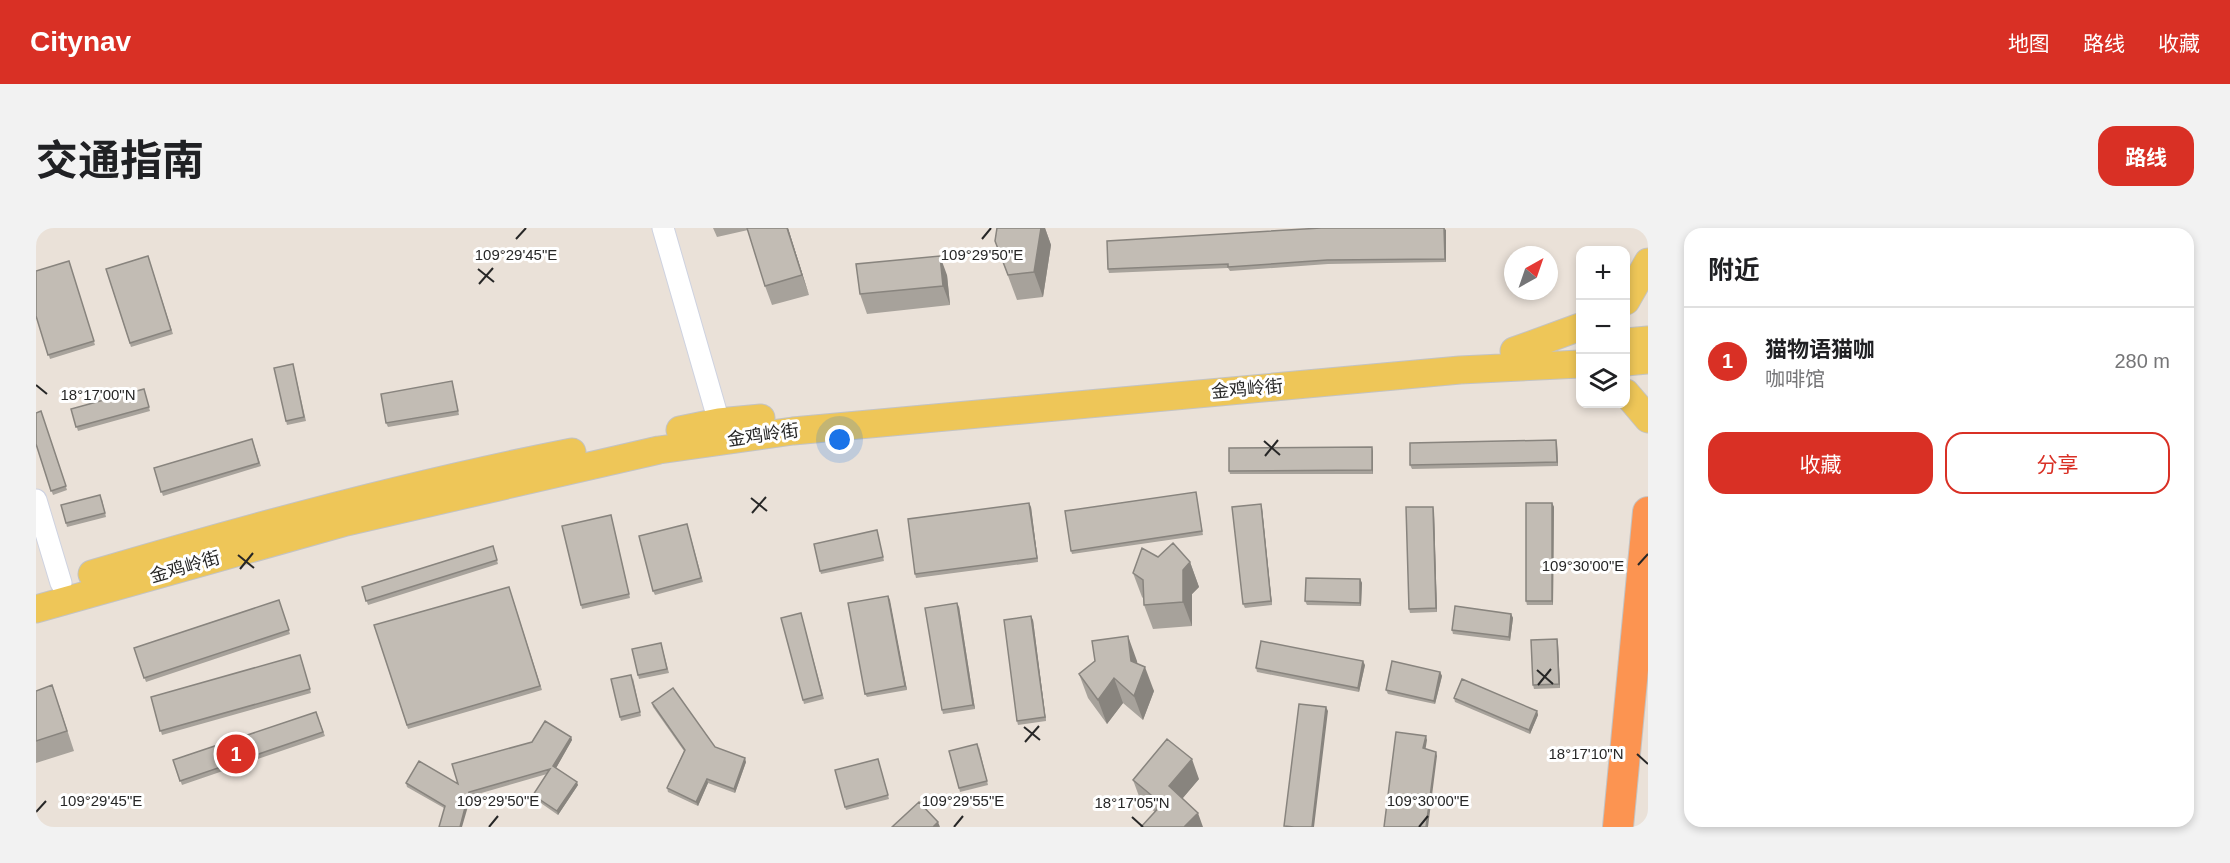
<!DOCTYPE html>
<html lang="zh">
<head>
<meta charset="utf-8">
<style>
  :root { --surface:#fff; --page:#f2f2f2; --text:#202124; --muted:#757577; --line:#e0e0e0; --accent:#d93025 }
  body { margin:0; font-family:Helvetica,"Noto Sans SC",sans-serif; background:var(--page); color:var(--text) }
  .controls { position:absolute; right:18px; top:18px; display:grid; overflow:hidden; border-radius:12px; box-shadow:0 3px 9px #0003 }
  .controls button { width:54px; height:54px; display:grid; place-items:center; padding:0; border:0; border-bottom:2px solid var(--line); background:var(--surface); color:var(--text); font:30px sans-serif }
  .compass { position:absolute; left:1468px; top:18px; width:54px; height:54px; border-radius:50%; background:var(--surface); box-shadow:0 3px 9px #0003; rotate:40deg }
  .you { position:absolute; left:804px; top:212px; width:21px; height:21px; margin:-15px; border:4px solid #fff; border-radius:50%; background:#1a73e8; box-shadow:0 0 0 9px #1a73e833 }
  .badge { display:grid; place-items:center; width:39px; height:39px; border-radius:50%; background:var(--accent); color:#fff; font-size:20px; font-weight:700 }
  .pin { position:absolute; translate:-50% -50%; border:3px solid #fff; box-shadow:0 2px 6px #0006 }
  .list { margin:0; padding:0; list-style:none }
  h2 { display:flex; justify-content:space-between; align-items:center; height:78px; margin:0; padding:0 24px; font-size:26px }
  h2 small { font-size:20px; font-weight:400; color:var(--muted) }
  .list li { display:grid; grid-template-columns:39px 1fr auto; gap:18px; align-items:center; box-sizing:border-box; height:108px; padding:0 24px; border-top:2px solid var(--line) }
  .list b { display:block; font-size:22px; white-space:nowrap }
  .list p { margin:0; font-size:20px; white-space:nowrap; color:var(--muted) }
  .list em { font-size:20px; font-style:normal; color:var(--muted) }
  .actions { display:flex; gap:12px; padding:18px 24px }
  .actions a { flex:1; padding:14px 0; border:2px solid var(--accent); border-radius:18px; text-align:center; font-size:21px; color:var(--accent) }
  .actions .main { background:var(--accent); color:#fff }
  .icon { flex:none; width:33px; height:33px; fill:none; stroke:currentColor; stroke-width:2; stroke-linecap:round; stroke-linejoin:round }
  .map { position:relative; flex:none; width:1612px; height:599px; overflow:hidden; border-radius:18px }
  header { display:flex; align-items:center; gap:36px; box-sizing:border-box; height:84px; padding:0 30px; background:var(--accent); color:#fff }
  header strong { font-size:28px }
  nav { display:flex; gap:33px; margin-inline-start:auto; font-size:21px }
  .intro { display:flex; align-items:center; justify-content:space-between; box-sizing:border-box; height:144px; padding:0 36px }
  h1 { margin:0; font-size:42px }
  .button { padding:15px 27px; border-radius:18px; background:var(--accent); color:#fff; font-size:21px; font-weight:700 }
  main { display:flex; gap:36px; padding:0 36px }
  aside { flex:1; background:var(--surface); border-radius:18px; box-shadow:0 3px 9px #0003 }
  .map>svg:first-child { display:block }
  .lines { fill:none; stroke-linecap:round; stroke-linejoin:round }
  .minor-casing { stroke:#ced2e0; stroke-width:23 }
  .major-casing { stroke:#c3c3c3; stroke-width:29 }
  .highway-casing { stroke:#c3c3c3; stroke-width:32 }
  .minor { stroke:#fff; stroke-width:21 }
  .major { stroke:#eec658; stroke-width:27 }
  .highway { stroke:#fc9451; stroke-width:30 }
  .wall { fill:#a7a29b }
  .shaded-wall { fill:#88847e }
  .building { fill:#c2bcb4; stroke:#88847e; stroke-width:1.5 }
  .ticks { fill:none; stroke:#272727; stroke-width:2 }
  .labels { text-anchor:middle; stroke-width:6; stroke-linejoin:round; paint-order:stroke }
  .street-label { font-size:18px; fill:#272727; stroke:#fff }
  .ticks-label { font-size:15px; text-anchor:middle; fill:#272727; stroke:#fff; stroke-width:6; stroke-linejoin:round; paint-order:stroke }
</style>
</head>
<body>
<header>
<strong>Citynav</strong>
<nav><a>地图</a><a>路线</a><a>收藏</a></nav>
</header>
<div class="intro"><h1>交通指南</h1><a class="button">路线</a></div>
<main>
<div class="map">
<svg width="1612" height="599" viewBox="0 0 1612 599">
  <rect width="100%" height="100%" fill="#eae1d8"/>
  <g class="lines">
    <g class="minor-casing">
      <path id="minor" d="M 627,0 L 683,194
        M 0,272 L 25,355"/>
    </g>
    <g class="major-casing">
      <path id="major" d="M 1590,73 L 1612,34
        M 1590,114 L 1612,112
        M 1478,123 L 1544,99
        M 1590,134 L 1612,132
        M 1590,165 L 1612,191
        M 644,202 L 683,194 L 725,190
        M 56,346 C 214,299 373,256 536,224
        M 0,381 L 310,294 L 623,222 L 757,203 L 1424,142 L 1544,136"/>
    </g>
    <g class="highway-casing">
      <path id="highway" d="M 1582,599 L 1612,284"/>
    </g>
    <use href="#minor" class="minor"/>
    <use href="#major" class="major"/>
    <use href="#highway" class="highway"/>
  </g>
  <path class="wall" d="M 677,0 L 752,0 L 773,67 L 736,77 L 729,58 L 712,2 L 681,9 Z
    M 961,0 L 1009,0 L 1015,17 L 1007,69 L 981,72 L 959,13 Z
    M 1410,2 L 1410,34 L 1292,36 L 1194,43 L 1192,40 L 1073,45 L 1072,41 Z
    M 112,28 L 137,106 L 95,119 L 70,41 Z
    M 33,33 L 59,117 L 14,131 L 0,88 Z
    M 911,47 L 914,77 L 831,86 L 824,66 Z
    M 257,136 L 270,193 L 251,197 L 250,193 Z
    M 416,153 L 423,187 L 352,199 L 350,195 Z
    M 108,161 L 114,183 L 42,203 L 35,181 Z
    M 5,183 L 31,262 L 17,267 L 0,216 Z
    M 216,211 L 225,238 L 127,268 L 118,240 Z
    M 1521,215 L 1522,238 L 1376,241 L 1374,237 Z
    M 1337,223 L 1337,246 L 1194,246 L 1193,243 Z
    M 1160,264 L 1167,307 L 1036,326 L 1035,323 Z
    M 66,271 L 70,289 L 31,299 L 30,295 Z
    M 1516,275 L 1518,279 L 1517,377 L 1491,377 L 1490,373 Z
    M 995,279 L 1002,334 L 880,350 L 879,346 Z
    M 1226,280 L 1236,377 L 1209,380 L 1207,376 Z
    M 1398,283 L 1401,384 L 1374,385 L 1373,381 Z
    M 576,291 L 594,370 L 546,381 L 545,377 Z
    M 652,299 L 667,354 L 619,367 L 617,363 Z
    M 841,302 L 848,333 L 785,346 L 784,343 Z
    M 457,318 L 462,336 L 332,377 L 326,359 Z
    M 1122,329 L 1154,334 L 1163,359 L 1156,366 L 1156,398 L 1117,401 L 1108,377 L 1108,371 L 1106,369 L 1097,345 Z
    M 1324,351 L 1326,355 L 1325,378 L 1271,377 L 1269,373 Z
    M 473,359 L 506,462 L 372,501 L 338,397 Z
    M 852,368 L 871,462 L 831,469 L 829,466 Z
    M 243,372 L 254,406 L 110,454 L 98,420 Z
    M 923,379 L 939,481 L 907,486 L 906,482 Z
    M 1475,386 L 1477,390 L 1474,413 L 1417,406 L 1416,402 Z
    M 766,389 L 788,471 L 768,476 L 767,472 Z
    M 997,392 L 1010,493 L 982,497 L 981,493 Z
    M 1521,411 L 1522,415 L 1524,460 L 1498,461 L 1497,457 Z
    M 625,415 L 633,445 L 603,451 L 602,447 Z
    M 264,427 L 275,465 L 126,507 L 115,469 Z
    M 1101,433 L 1101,436 L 1118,463 L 1107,492 L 1087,475 L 1071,496 L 1052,470 L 1043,446 Z
    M 1329,437 L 1323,464 L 1221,444 L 1220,440 Z
    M 1404,444 L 1406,448 L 1399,476 L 1352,466 L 1350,462 Z
    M 597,450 L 605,488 L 585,493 L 584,489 Z
    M 0,463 L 23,477 L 38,523 L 0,535 Z
    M 1418,470 L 1501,483 L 1502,487 L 1494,506 L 1419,474 Z
    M 616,475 L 679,519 L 710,534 L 699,565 L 672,555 L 662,578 L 632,564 L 631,560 L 648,523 L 617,479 Z
    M 280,484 L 289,508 L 146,557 L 137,532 Z
    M 535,509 L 536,512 L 520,540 L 542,557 L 522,587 L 499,571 L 497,567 L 511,546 L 435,568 L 408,580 L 371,559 L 370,555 L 422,556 Z
    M 943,519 L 952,557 L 924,564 L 923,560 Z
    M 842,531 L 853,571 L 810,582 L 809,579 Z
    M 1163,551 L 1146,571 L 1119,584 L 1104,571 L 1097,552 Z"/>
  <path class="shaded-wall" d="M 751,0 L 752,0 L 773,67 L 766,47 Z
    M 1005,0 L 1009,0 L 1015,17 L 1007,69 L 998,44 Z
    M 1408,0 L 1410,2 L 1410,34 L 1409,31 Z
    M 904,28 L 911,47 L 914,77 L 907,58 Z
    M 1520,212 L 1521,215 L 1522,238 L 1521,234 Z
    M 1336,219 L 1337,223 L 1337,246 L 1336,242 Z
    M 993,275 L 995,279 L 1002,334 L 1001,330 Z
    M 1516,275 L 1518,279 L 1517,377 L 1516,373 Z
    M 1225,276 L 1226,280 L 1236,377 L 1235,373 Z
    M 1397,279 L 1398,283 L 1401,384 L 1400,380 Z
    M 1154,334 L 1163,359 L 1156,366 L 1156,398 L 1147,374 L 1147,342 Z
    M 1324,351 L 1326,355 L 1325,378 L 1324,375 Z
    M 852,368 L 854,372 L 871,462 L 869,458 Z
    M 921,375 L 923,379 L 939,481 L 937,477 Z
    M 1475,386 L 1477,390 L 1474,413 L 1473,409 Z
    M 995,388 L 997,392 L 1010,493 L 1009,489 Z
    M 1092,408 L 1101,433 L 1104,453 L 1109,439 L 1118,463 L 1107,492 L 1098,468 L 1095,433 Z
    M 1521,411 L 1522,415 L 1524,460 L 1523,456 Z
    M 1327,433 L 1329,437 L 1323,464 L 1322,460 Z
    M 1404,444 L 1406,448 L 1399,476 L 1398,473 Z
    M 1078,450 L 1087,475 L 1071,496 L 1062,472 Z
    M 1290,479 L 1292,483 L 1278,599 L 1276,599 Z
    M 1501,483 L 1502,487 L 1494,506 L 1493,502 Z
    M 1390,508 L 1391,512 L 1389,524 L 1387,520 Z
    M 535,509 L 536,512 L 519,542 L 517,538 Z
    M 1400,524 L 1401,528 L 1392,599 L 1390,599 Z
    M 709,530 L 710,534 L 699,565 L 698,561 Z
    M 1156,531 L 1163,551 L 1140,578 L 1133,558 Z
    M 671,551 L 672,555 L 662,578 L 660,574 Z
    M 541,554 L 542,557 L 522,587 L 521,583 Z
    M 433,564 L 435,568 L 426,599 L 424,599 Z
    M 1162,585 L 1167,599 L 1148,599 Z
    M 902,594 L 904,599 L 897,599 Z"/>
  <path class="building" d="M 711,0 L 751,0 L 766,47 L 729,58 Z
    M 961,0 L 1005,0 L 998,44 L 972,47 L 959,13 Z
    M 1285,0 L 1408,0 L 1409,31 L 1291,32 L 1192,39 L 1192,36 L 1072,41 L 1071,13 Z
    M 112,28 L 135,102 L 94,115 L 70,41 Z
    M 904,28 L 907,58 L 824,66 L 820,36 Z
    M 33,33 L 58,113 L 12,127 L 0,88 L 0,43 Z
    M 257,136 L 268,189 L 250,193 L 238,140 Z
    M 416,153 L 422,183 L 350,195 L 345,166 Z
    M 108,161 L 113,179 L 40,199 L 35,181 Z
    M 5,183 L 30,258 L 15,263 L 0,216 L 0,185 Z
    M 216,211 L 223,235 L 125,264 L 118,240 Z
    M 1520,212 L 1521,234 L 1374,237 L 1374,215 Z
    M 1336,219 L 1336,242 L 1193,243 L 1193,220 Z
    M 1160,264 L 1166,303 L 1035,323 L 1029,283 Z
    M 64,267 L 69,285 L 30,295 L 25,277 Z
    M 993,275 L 1001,330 L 879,346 L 872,291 Z
    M 1490,275 L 1516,275 L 1516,373 L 1490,373 Z
    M 1225,276 L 1235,373 L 1207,376 L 1196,279 Z
    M 1370,279 L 1397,279 L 1400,380 L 1373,381 Z
    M 575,287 L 593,366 L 545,377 L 526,298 Z
    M 651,296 L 665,350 L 617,363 L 603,308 Z
    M 841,302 L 847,329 L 784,343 L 778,316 Z
    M 1137,315 L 1154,334 L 1147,342 L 1147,374 L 1108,377 L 1107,352 L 1097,345 L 1106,320 L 1122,329 Z
    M 457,318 L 461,332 L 330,373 L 326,359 Z
    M 1270,350 L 1324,351 L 1324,375 L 1269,373 Z
    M 473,359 L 504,458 L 371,497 L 338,397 Z
    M 852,368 L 869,458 L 829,466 L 812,375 Z
    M 243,372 L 253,402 L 108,450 L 98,420 Z
    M 921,375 L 937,477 L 906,482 L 889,380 Z
    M 1419,378 L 1475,386 L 1473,409 L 1416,402 Z
    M 765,385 L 786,467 L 767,472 L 745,390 Z
    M 995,388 L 1009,489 L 981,493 L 968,392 Z
    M 1092,408 L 1095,433 L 1109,439 L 1098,468 L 1078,450 L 1062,472 L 1043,446 L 1059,433 L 1056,413 Z
    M 1521,411 L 1523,456 L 1497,457 L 1495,412 Z
    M 1225,413 L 1327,433 L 1322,460 L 1220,440 Z
    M 625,415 L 631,441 L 602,447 L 596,421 Z
    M 264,427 L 274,461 L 124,503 L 115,469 Z
    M 1356,433 L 1404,444 L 1398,473 L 1350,462 Z
    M 595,447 L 604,484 L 584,489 L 575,451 Z
    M 1426,451 L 1501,483 L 1493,502 L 1418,470 Z
    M 16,457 L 31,503 L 0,513 L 0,463 Z
    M 637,460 L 679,519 L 709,530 L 698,561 L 671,551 L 660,574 L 631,560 L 649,522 L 616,475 Z
    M 1263,476 L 1290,479 L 1276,599 L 1258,599 L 1248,598 Z
    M 280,484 L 287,504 L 144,553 L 137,532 Z
    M 509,493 L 535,509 L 517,538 L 541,554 L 521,583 L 497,567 L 514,541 L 433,564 L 424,599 L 403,599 L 409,578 L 370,555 L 383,533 L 422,556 L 416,536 L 496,514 Z
    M 1360,504 L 1390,508 L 1387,520 L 1400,524 L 1390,599 L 1348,599 Z
    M 1131,511 L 1156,531 L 1133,558 L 1162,585 L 1148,599 L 1105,599 L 1126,576 L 1097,552 Z
    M 941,516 L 951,553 L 923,560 L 913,523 Z
    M 842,531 L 852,567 L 809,579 L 799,542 Z
    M 883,574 L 902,594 L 897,599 L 856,599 Z"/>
  <path class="ticks" d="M 480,11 L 490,0M 946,11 L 955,0M 442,41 L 458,54M 443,56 L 457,40M 0,157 L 11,166M 1228,213 L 1244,227M 1229,228 L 1242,212M 715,270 L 731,283M 716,285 L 730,269M 202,327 L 218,340M 1602,337 L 1612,326M 204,341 L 217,325M 1501,442 L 1517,456M 1502,457 L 1515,441M 988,499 L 1004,512M 989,514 L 1003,498M 1601,526 L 1612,536M 0,584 L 10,573M 1096,589 L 1107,599M 453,599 L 462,588M 918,599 L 927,588M 1383,599 L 1392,588"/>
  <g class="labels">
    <g class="street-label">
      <text transform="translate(1211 161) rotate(-5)" y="6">金鸡岭街</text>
      <text transform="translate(727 207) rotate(-8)" y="6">金鸡岭街</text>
      <text transform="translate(149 339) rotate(-16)" y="6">金鸡岭街</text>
    </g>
  </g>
  <g class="ticks-label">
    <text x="480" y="32">109°29'45"E</text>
    <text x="946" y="32">109°29'50"E</text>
    <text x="62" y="172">18°17'00"N</text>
    <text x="1547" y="343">109°30'00"E</text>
    <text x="1550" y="531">18°17'10"N</text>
    <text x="462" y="578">109°29'50"E</text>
    <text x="927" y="578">109°29'55"E</text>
    <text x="1392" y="578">109°30'00"E</text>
    <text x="65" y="578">109°29'45"E</text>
    <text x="1096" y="580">18°17'05"N</text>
  </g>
</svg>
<div class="controls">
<button>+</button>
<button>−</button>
<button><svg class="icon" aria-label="layers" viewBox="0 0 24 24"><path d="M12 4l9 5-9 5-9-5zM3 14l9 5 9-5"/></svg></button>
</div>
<svg class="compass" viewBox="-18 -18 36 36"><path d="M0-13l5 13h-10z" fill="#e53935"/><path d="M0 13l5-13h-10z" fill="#757577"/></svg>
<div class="you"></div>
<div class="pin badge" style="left:200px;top:526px">1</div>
</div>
<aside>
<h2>附近<small></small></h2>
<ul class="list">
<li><span class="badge">1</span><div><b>猫物语猫咖</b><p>咖啡馆</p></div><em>280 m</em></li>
</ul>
<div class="actions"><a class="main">收藏</a><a>分享</a></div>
</aside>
</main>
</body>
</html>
